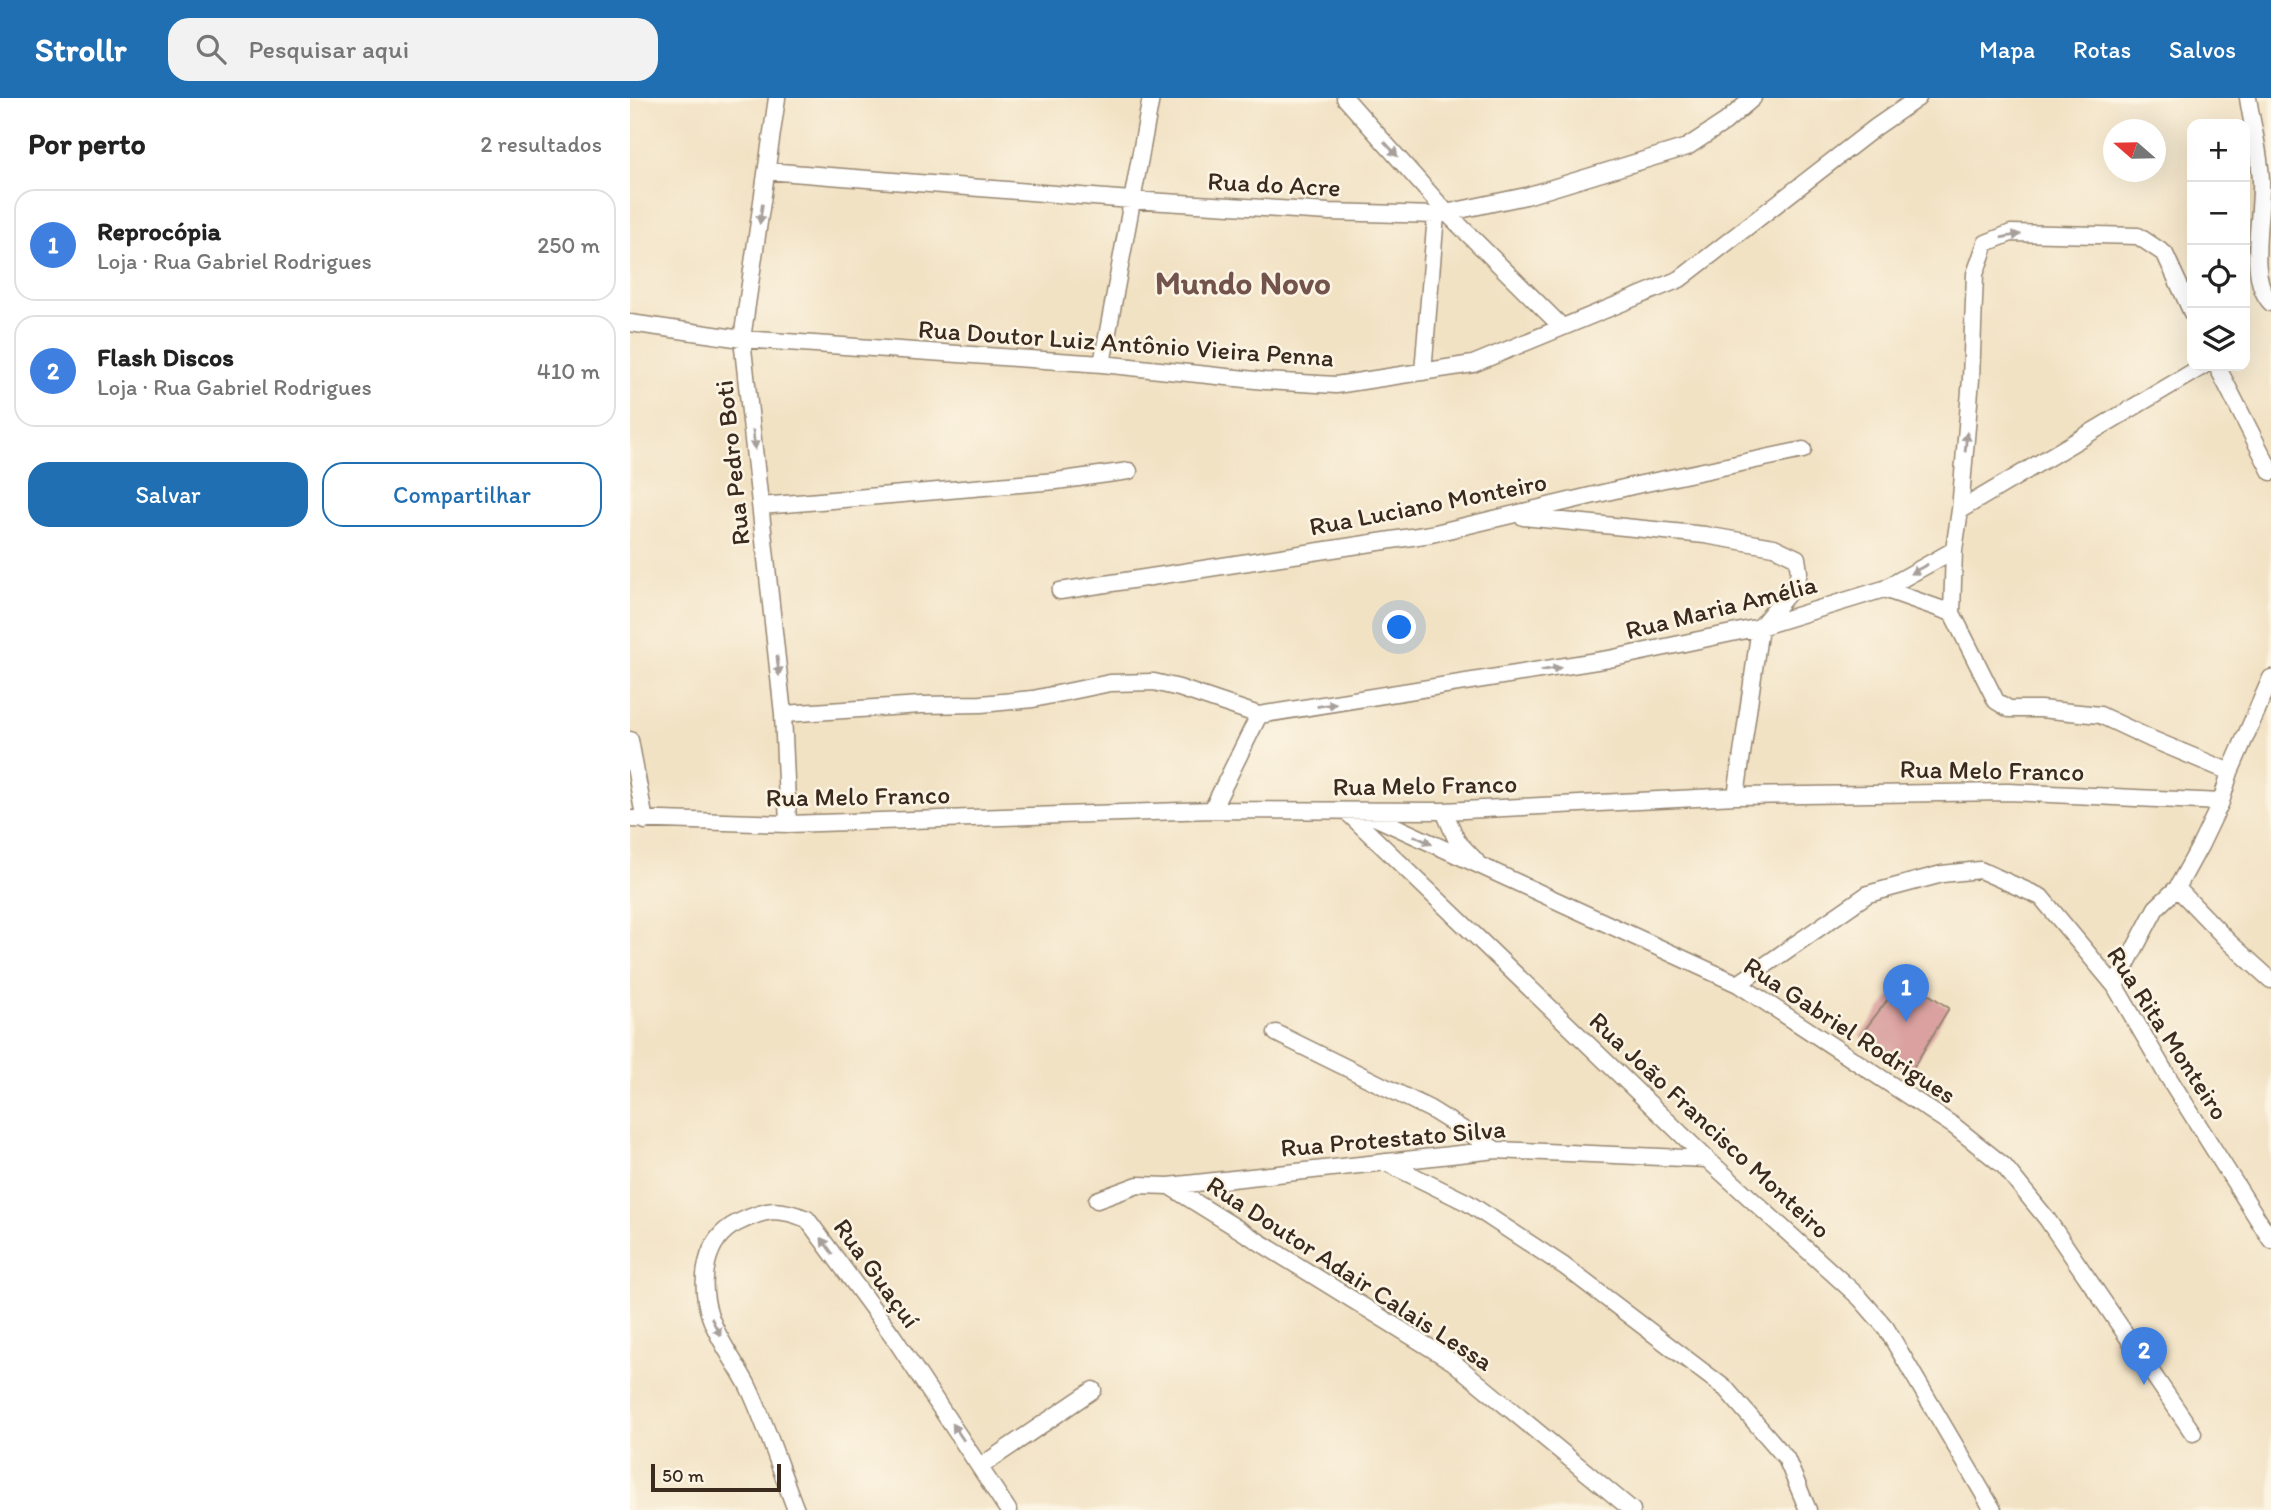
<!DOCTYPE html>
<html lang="pt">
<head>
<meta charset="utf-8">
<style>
  :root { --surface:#fff; --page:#f2f2f2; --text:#222; --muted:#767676; --line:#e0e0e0; --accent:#1f6fb2 }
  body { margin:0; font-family:Itim,sans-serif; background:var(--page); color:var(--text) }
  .controls { position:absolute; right:21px; top:21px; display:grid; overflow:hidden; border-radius:14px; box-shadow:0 7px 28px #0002 }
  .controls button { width:63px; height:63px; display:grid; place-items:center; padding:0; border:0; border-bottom:2px solid var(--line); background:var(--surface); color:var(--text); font:35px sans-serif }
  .compass { position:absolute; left:1473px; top:21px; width:63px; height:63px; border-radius:50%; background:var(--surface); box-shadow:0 7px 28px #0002; rotate:290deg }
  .scale { position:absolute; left:21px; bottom:18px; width:130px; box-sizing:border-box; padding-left:7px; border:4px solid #3b2a1e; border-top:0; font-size:19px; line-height:24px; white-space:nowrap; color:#3b2a1e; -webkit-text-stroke:5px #fcf5e5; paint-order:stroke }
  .you { position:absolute; left:770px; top:530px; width:24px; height:24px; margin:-18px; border:5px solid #fff; border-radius:50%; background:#1a73e8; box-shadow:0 0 0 10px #1a73e833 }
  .badge { display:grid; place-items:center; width:46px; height:46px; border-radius:50%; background:var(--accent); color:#fff; font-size:23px; font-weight:700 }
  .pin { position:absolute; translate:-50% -58px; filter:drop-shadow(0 2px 4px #0008) }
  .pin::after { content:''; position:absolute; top:37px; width:24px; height:21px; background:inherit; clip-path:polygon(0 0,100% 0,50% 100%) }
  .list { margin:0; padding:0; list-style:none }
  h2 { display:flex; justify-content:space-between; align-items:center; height:91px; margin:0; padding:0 28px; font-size:30px }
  h2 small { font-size:23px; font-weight:400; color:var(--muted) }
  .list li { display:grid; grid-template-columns:46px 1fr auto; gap:21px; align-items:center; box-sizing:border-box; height:112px; margin:0 14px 14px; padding:0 14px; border:2px solid var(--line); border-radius:21px }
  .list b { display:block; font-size:26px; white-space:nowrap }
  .list p { margin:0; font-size:23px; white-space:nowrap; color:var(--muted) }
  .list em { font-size:23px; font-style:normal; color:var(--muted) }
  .actions { display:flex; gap:14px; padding:21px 28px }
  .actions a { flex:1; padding:16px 0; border:2px solid var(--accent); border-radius:21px; text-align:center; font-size:24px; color:var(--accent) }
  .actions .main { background:var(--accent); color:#fff }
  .icon { flex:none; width:38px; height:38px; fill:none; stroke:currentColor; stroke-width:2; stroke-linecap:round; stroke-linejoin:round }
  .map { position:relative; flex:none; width:1641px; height:1412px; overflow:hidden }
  header { display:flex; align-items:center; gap:42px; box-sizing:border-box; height:98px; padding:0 35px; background:var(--accent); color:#fff }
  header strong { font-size:33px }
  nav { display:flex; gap:38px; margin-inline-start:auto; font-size:24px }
  .search { width:490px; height:63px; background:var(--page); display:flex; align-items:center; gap:18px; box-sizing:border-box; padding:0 24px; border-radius:21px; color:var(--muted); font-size:26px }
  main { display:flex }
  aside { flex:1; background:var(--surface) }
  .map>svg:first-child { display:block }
  .building { fill:#daa1a0 }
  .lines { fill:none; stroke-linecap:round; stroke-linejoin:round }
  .street-casing { stroke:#968671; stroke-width:19 }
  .street { stroke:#fff; stroke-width:16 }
  .oneway { fill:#a79f9a }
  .labels { text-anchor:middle; stroke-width:5; stroke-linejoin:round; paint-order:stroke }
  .street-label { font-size:26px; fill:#3b2a1e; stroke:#fcf5e5 }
  .district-label { font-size:33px; font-weight:bold; fill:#73544c; stroke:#fcf5e5 }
</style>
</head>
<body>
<header>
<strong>Strollr</strong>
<div class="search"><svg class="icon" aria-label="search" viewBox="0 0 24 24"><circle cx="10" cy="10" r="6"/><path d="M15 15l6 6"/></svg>Pesquisar aqui</div>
<nav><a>Mapa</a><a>Rotas</a><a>Salvos</a></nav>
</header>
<main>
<aside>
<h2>Por perto<small>2 resultados</small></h2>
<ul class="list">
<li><span class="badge" style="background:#3f7fe0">1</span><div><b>Reprocópia</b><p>Loja · Rua Gabriel Rodrigues</p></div><em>250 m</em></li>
<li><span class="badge" style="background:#3f7fe0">2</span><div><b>Flash Discos</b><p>Loja · Rua Gabriel Rodrigues</p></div><em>410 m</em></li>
</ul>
<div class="actions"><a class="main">Salvar</a><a>Compartilhar</a></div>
</aside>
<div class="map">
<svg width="1641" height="1412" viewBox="0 0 1641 1412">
  <rect width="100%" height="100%" fill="#fcf5e5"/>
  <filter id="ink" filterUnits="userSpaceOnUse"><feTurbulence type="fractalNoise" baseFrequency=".0143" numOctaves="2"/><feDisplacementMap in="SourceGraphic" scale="14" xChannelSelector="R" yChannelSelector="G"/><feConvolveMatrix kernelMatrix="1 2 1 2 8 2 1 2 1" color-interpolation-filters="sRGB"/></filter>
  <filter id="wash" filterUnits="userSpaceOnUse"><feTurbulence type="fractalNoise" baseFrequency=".00686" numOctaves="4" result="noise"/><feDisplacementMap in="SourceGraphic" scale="28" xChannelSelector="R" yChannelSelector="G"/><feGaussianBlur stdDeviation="1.57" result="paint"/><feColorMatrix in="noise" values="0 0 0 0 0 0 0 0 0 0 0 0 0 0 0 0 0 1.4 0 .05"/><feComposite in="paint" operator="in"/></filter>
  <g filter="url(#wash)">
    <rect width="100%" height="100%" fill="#f2e2c4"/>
    <g id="blocks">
      <path class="building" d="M 1274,880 L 1319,910 L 1280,975 L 1230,938 Z"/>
    </g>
  </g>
  <g filter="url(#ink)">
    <use href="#blocks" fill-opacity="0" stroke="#968671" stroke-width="2"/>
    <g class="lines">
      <g class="street-casing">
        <path id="street" d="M 147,0 L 112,241 L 153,616 L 158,726
          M 715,0 L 817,115 L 932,229
          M 1618,0 C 1622,27 1630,55 1631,82 C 1633,116 1616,179 1641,205
          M 137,73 L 501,102 L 699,114 L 806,117 L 896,98 L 1057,49 L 1095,24 L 1123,0
          M 0,225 L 112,241 L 472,266 L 635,283 L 706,287 L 843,266 L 1050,181 L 1246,29 L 1288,0
          M 472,266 L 521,0
          M 1587,268 L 1641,374
          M 793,274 L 806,117
          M 131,408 L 426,383 L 499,373
          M 1330,412 L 1573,268
          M 893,419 L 1075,437 L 1144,449 L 1167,460 L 1169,474 L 1166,486 L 1130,529 L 1106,698
          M 1254,491 L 1322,515 L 1366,603 L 1379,611 L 1410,611 L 1470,617 L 1521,641 L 1600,674
          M 430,493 L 801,436 L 1002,388 L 1173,352
          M 1322,515 L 1324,452 L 1330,412 L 1341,281 L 1345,176 L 1356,145 L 1381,135 L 1508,138 L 1535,156 L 1562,215
          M 153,616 L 291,607 L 351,606 L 403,601 L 480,585 L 524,584 L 549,590 L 629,617 L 979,561 L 1130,529 L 1254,491 L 1324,452
          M 0,642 L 15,723
          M 582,712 L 629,617
          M 814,713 L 827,743 L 846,763
          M 717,714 L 1077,1061 L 1230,1200 L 1256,1230 L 1363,1412
          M 740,717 L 1108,886 L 1324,1028 L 1374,1068 L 1417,1121 L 1563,1335
          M 0,721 L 158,726 L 582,712 L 814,713 L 1106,698 L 1378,694 L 1591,704
          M 1547,790 L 1600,845 L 1641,882
          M 1108,886 L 1238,796 L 1312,776 L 1350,772 L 1411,799 L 1485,888 L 1535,974 L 1641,1142
          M 1485,888 L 1526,810 L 1547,790 L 1570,748 L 1591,704 L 1600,674 L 1641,580
          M 646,935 L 800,1011 L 866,1052
          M 755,1064 L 838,1105 L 934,1168 L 1096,1291 L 1156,1360 L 1178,1412
          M 539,1088 L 823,1264 L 1002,1412
          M 467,1102 L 508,1087 L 539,1088 L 866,1052 L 1077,1061
          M 351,1368 L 463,1292
          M 166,1412 C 150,1371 137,1328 118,1288 C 106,1265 88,1242 80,1218 C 69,1185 74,1141 107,1125 C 136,1111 148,1109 177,1121 L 263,1238 L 378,1412"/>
      </g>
      <use href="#street" class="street"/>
    </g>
    <defs><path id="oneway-solid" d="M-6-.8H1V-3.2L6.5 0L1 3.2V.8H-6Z" transform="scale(1.75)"/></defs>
    <g class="oneway">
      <use href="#oneway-solid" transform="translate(761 51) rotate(48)"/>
      <use href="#oneway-solid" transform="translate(131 116) rotate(98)"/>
      <use href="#oneway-solid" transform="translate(1381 138) rotate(-10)"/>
      <use href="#oneway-solid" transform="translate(124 342) rotate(83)"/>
      <use href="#oneway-solid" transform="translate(1336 344) rotate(-85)"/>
      <use href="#oneway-solid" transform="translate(1289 471) rotate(151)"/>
      <use href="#oneway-solid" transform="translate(148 568) rotate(84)"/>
      <use href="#oneway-solid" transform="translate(921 571) rotate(-9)"/>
      <use href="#oneway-solid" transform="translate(697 607) rotate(-9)"/>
      <use href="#oneway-solid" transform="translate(793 742) rotate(26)"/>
      <use href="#oneway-solid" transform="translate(197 1148) rotate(-126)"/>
      <use href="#oneway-solid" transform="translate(86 1229) rotate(62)"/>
      <use href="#oneway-solid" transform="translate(328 1334) rotate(-124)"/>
    </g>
  </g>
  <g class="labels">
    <g class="street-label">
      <text transform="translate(644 86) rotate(3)" y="9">Rua do Acre</text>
      <text transform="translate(496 245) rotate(4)" y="9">Rua Doutor Luiz Antônio Vieira Penna</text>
      <text transform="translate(102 365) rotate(-96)" y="9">Rua Pedro Boti</text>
      <text transform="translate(798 406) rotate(-11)" y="9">Rua Luciano Monteiro</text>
      <text transform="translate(1091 509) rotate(-14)" y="9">Rua Maria Amélia</text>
      <text transform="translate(1362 672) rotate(1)" y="9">Rua Melo Franco</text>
      <text transform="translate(795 687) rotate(-1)" y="9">Rua Melo Franco</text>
      <text transform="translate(228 698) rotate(-1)" y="9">Rua Melo Franco</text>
      <text transform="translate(1220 932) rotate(33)" y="9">Rua Gabriel Rodrigues</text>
      <text transform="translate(1538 935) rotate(57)" y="9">Rua Rita Monteiro</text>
      <text transform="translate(1080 1027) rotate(43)" y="9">Rua João Francisco Monteiro</text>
      <text transform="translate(763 1040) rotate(-5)" y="9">Rua Protestato Silva</text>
      <text transform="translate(247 1175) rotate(54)" y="9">Rua Guaçuí</text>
      <text transform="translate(720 1175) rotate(33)" y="9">Rua Doutor Adair Calais Lessa</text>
    </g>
    <g class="district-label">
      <text x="613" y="196">Mundo Novo</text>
    </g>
  </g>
</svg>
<div class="controls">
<button>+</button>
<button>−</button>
<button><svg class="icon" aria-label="locate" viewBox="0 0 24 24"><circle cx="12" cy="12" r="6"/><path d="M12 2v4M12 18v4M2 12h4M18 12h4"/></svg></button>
<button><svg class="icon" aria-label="layers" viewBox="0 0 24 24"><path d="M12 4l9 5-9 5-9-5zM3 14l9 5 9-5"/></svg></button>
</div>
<svg class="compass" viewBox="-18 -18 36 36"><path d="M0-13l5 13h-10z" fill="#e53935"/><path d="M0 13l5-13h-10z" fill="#767676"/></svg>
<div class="scale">50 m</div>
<div class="you"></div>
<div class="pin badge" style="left:1276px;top:924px;background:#3f7fe0">1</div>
<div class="pin badge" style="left:1514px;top:1287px;background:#3f7fe0">2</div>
</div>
</main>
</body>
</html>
